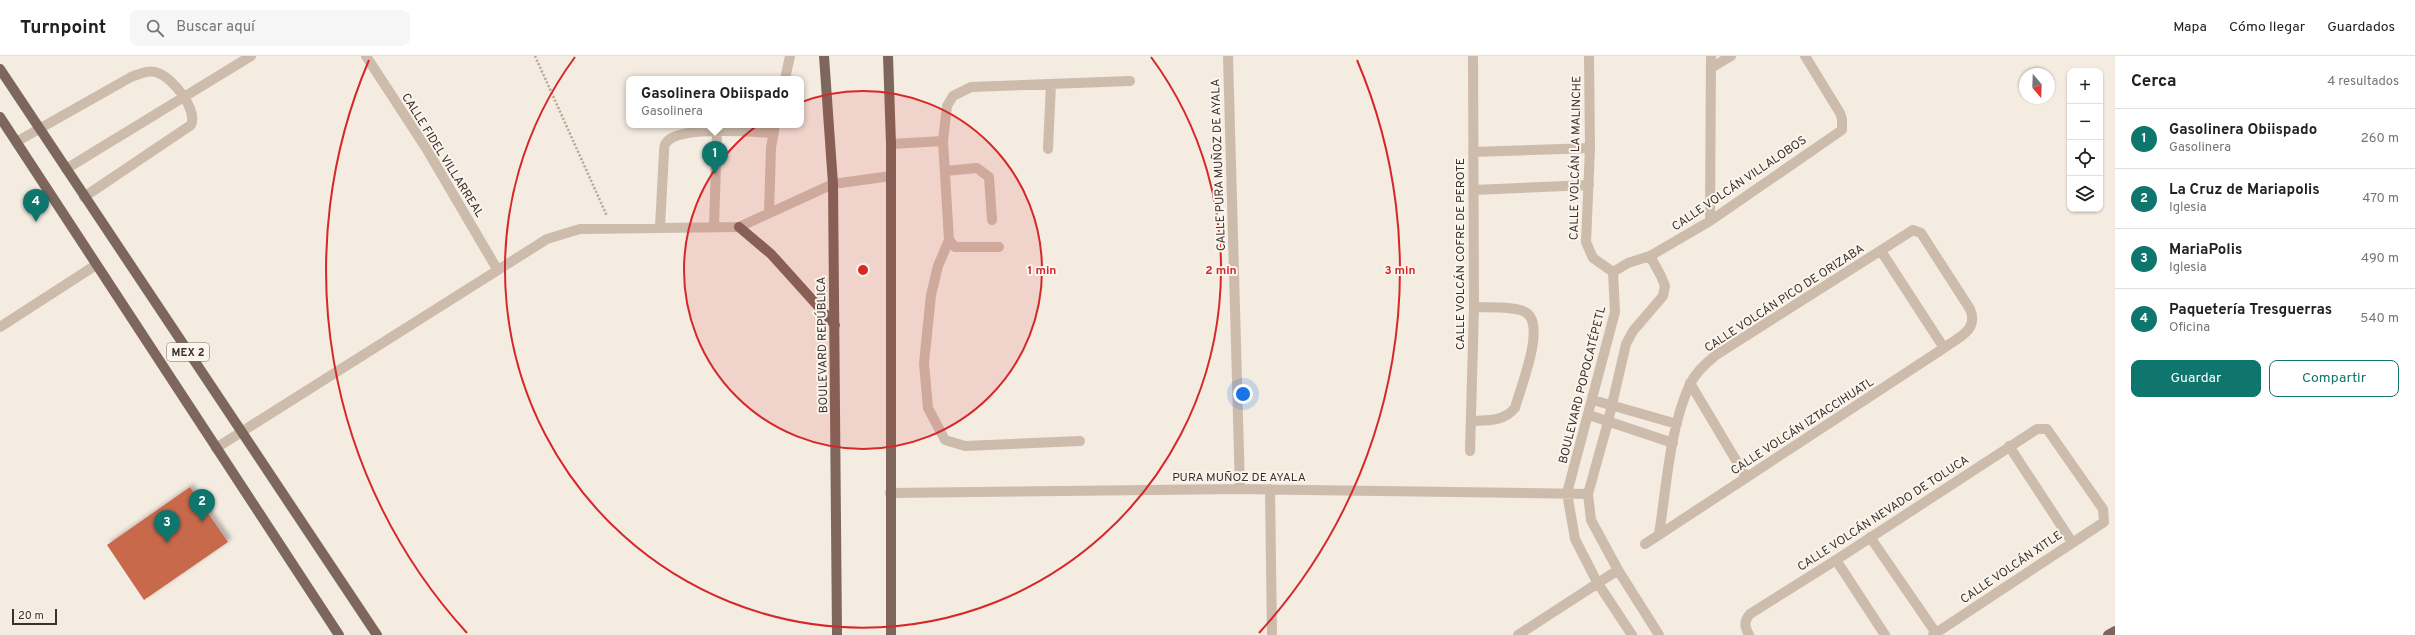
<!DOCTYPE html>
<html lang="es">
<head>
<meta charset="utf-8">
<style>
  :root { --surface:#fff; --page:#f6f6f6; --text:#202124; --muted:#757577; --line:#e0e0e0; --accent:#0f766e }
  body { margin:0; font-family:Overpass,sans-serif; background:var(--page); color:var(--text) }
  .controls { position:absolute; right:12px; top:12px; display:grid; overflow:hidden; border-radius:8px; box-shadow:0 1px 3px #0004 }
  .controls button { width:36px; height:36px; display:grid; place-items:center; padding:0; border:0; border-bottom:1px solid var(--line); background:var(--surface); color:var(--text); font:20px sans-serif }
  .compass { position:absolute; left:2019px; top:12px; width:36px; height:36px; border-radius:50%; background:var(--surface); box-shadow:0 1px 3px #0004; rotate:161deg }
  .scale { position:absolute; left:12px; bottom:10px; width:45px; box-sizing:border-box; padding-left:4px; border:2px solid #3b302b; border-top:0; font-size:11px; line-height:14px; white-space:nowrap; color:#3b302b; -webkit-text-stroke:3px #fbf5ee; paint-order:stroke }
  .you { position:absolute; left:1243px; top:338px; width:14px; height:14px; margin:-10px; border:3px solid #fff; border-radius:50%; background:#1a73e8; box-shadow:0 0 0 6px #1a73e833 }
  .badge { display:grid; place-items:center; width:26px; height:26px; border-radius:50%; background:var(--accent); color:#fff; font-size:13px; font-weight:700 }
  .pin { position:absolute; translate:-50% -33px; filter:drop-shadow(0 1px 2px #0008) }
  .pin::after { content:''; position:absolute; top:21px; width:14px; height:12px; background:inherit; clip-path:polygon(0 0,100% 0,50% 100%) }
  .popup { position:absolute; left:626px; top:20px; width:178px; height:52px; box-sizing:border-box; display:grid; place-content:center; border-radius:8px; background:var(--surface); filter:drop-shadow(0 1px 3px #0005); font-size:13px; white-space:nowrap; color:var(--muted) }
  .popup b { font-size:15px; color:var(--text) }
  .popup::after { content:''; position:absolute; left:50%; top:100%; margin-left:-8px; border:8px solid transparent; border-top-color:var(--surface) }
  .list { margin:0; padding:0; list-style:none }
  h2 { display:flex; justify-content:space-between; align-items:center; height:52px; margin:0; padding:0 16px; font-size:17px }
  h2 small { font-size:13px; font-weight:400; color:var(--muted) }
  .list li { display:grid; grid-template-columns:26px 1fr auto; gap:12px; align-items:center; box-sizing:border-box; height:60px; padding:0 16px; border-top:1px solid var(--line) }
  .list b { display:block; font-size:15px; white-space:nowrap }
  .list p { margin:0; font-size:13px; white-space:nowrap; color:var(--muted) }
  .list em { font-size:13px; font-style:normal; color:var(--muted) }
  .actions { display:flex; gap:8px; padding:12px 16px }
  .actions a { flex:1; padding:9px 0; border:1px solid var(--accent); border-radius:8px; text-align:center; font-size:14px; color:var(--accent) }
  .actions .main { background:var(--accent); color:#fff }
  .icon { flex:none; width:22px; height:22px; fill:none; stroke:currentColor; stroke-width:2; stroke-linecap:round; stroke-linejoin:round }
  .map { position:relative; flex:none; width:2115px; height:579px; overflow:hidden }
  header { display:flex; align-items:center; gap:24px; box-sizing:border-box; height:56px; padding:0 20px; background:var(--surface); border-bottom:1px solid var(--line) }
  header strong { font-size:19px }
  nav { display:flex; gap:22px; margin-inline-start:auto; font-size:14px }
  .search { width:280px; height:36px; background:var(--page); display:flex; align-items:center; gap:10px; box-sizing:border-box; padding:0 14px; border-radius:8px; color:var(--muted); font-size:15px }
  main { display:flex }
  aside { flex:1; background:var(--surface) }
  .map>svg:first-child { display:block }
  .building { fill:#c8694b; filter:url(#shadow) }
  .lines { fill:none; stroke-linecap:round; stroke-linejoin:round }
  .path { stroke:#b9a596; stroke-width:2.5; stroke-dasharray:2 2; stroke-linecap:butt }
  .minor { stroke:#cdbbac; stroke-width:10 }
  .major { stroke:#7d675c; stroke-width:10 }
  .ring { fill:none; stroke:#d62828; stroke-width:2 }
  .labels { text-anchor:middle; stroke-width:4; stroke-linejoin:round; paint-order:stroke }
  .shield { fill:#fbf5ee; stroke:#756b66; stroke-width:1 }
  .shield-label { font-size:11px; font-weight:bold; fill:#3b302b }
  .street-label { font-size:12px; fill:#3b302b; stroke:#fbf5ee }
  .centre { fill:#d62828; stroke:#fbf5ee; stroke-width:2 }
  .ring-label { font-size:12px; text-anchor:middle; font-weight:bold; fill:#d62828; stroke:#fbf5ee; stroke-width:4; stroke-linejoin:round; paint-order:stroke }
</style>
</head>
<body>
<header>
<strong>Turnpoint</strong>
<div class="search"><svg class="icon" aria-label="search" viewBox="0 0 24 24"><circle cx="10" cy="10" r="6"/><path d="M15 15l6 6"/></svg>Buscar aquí</div>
<nav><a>Mapa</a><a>Cómo llegar</a><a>Guardados</a></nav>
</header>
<main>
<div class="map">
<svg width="2115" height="579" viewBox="0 0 2115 579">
  <defs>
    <filter id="shadow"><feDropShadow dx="3.5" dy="-3.5" stdDeviation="2" flood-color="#0004"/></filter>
  </defs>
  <rect width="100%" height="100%" fill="#f4ebe1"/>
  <path class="building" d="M 190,431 L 228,486 L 144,544 L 107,489 Z"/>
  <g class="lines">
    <path class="path" d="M 535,0 L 607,160"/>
    <path class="minor" d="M 366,0 L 426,92 L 497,213
      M 1228,0 L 1240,433
      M 1589,0 L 1590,92 L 1586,186 L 1593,202 L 1613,216
      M 1711,12 L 1731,0
      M 785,23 L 790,0
      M 16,86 L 131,21 C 140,18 149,13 158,17 C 173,22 198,54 191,69 L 84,141
      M 891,88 L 943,85
      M 1048,93 L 1051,28
      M 1473,96 L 1590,92
      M 66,113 L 251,0
      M 945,115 L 977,112 L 989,121 L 992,164
      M 1474,134 L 1589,129
      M 769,156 L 771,92 L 775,69
      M 1710,165 L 1711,0
      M 660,171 L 664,96 C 664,93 664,89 666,87 C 677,69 753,76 774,77
      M 714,171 L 717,76
      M 949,184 L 955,191 L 999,191
      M 1881,195 L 1944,292
      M 1650,200 L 1661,220 L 1665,230 L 1663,240 L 1633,275 L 1626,288 L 1608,366 L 1588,438 L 1591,464 L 1618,514 L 1659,579
      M 1613,216 L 1615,256 L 1567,437 L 1575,483 L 1597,526 L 1632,579
      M 1613,216 L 1628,207 L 1650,200 L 1710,165 L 1842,74 L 1842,63 L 1840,57 L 1805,0
      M 0,271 L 96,209
      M 1690,327 L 1746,421
      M 1593,344 L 1677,368
      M 1589,359 L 1673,387
      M 1471,365 C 1488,364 1503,366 1515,352 C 1520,332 1549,264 1523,255 C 1509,250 1488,252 1474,251
      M 1080,385 L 965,390 L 945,384 L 928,352 L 924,307 L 931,239 L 938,210 L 949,184 L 943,85 L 947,50 L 953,40 L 971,31 L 1130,25
      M 2009,390 L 2072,486
      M 216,392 L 547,183 L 580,173 L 739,171 L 833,128 L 891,120
      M 1470,395 L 1474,251 L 1473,0
      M 1270,433 L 1272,579
      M 890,437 L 1240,433 L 1588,438
      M 1870,481 L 1936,577
      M 1645,488 L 1944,292 C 1959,281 1979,274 1970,253 L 1921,177 L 1913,174 L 1716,299 C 1706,307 1696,316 1690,328 C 1669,374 1667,429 1659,478
      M 1836,504 L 1885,579
      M 1518,579 L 1618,514
      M 1749,579 C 1745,571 1743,566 1750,558 L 1836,504 L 2037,373 L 2047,373 L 2103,453 L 2104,466 L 1933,579"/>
    <path class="major" d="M 824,0 L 833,128 L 837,579
      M 888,0 L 891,88 L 891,579
      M 0,13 L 377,579
      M 0,61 L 339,579
      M 739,171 L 771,198 L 835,269
      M 2108,579 L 2115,575"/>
  </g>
  <circle cx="863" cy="214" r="179" fill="#d62828" fill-opacity=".12"/>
  <g class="ring">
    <circle cx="863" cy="214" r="179"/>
    <path d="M1151 1A358 358 0 1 1 575 1"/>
    <path d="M467 577A537 537 0 0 1 369 4M1357 4A537 537 0 0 1 1259 577"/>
  </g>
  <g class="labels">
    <rect class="shield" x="167" y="287" width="42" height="18" rx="3"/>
    <g class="shield-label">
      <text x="188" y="300">MEX 2</text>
    </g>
    <g class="street-label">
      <text transform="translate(443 99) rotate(58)" y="4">CALLE FIDEL VILLARREAL</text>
      <text transform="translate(1575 102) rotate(-89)" y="4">CALLE VOLCÁN LA MALINCHE</text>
      <text transform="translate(1218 109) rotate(-92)" y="4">CALLE PURA MUÑOZ DE AYALA</text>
      <text transform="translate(1739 127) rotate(-34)" y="4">CALLE VOLCÁN VILLALOBOS</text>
      <text transform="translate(1460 198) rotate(-90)" y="4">CALLE VOLCÁN COFRE DE PEROTE</text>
      <text transform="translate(1784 242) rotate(-33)" y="4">CALLE VOLCÁN PICO DE ORIZABA</text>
      <text transform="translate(822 289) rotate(-91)" y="4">BOULEVARD REPÚBLICA</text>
      <text transform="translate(1582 329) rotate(-76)" y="4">BOULEVARD POPOCATÉPETL</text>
      <text transform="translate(1802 370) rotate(-33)" y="4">CALLE VOLCÁN IZTACCIHUATL</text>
      <text x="1239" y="425">PURA MUÑOZ DE AYALA</text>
      <text transform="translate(1883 457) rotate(-33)" y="4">CALLE VOLCÁN NEVADO DE TOLUCA</text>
      <text transform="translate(2011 511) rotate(-34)" y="4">CALLE VOLCÁN XITLE</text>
    </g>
  </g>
  <circle cx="863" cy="214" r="6" class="centre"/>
  <g class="ring-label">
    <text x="1042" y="218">1 min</text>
    <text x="1221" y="218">2 min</text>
    <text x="1400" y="218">3 min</text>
  </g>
</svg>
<div class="controls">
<button>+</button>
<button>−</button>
<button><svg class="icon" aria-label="locate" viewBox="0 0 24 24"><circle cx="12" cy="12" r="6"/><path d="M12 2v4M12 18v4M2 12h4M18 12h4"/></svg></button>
<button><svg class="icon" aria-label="layers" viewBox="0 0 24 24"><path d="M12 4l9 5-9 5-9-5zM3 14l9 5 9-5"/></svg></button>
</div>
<svg class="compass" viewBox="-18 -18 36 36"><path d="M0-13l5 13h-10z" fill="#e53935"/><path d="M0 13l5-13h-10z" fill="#757577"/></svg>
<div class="scale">20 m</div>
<div class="you"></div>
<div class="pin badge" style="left:715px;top:118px">1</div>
<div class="popup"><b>Gasolinera Obiispado</b>Gasolinera</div>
<div class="pin badge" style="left:202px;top:466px">2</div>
<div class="pin badge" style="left:167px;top:487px">3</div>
<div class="pin badge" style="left:36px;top:166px">4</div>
</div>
<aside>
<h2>Cerca<small>4 resultados</small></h2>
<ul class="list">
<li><span class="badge">1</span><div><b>Gasolinera Obiispado</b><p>Gasolinera</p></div><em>260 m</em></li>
<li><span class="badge">2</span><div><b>La Cruz de Mariapolis</b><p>Iglesia</p></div><em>470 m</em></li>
<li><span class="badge">3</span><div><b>MariaPolis</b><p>Iglesia</p></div><em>490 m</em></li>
<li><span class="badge">4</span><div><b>Paquetería Tresguerras</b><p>Oficina</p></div><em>540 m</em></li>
</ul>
<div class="actions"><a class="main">Guardar</a><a>Compartir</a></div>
</aside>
</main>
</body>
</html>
